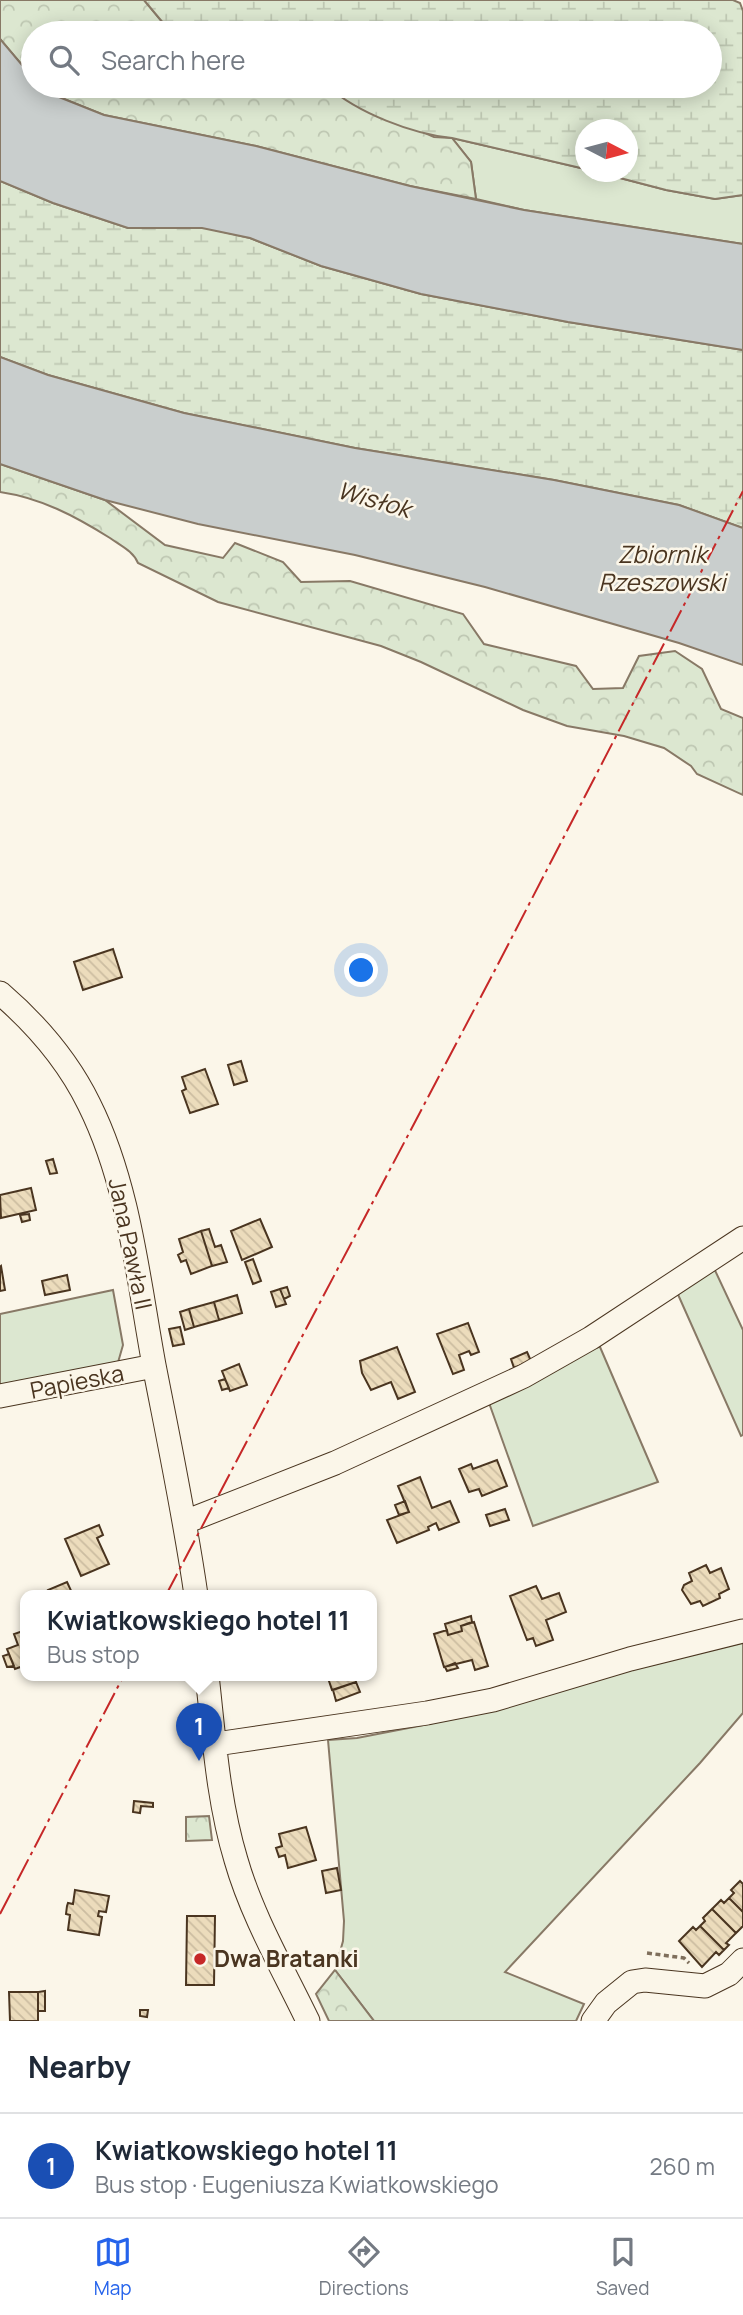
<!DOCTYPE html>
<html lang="en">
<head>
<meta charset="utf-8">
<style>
  :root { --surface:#fff; --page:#f6f6f7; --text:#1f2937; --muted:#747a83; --line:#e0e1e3; --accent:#2563eb }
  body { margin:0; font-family:Manrope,sans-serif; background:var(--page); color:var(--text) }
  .compass { position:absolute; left:575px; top:119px; width:63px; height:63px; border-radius:50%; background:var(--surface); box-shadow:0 4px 18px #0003; rotate:96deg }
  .you { position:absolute; left:362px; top:971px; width:24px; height:24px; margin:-18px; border:5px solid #fff; border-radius:50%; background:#1a73e8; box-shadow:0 0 0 10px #1a73e833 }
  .badge { display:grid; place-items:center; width:46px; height:46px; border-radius:50%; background:var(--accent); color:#fff; font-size:23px; font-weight:700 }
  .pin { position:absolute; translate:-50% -58px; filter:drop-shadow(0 2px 4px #0008) }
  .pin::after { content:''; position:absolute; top:37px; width:24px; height:21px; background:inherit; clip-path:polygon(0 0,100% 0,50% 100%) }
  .popup { position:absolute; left:20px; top:1590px; width:357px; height:91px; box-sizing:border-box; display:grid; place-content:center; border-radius:14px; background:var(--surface); filter:drop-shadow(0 2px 5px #0005); font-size:23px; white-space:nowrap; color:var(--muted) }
  .popup b { font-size:26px; color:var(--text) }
  .popup::after { content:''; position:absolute; left:50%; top:100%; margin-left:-14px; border:14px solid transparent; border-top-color:var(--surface) }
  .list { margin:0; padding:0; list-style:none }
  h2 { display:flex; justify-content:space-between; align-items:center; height:91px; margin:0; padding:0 28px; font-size:30px }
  h2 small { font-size:23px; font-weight:400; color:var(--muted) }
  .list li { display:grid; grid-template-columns:46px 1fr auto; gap:21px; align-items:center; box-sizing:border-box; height:105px; padding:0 28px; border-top:2px solid var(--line) }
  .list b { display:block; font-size:26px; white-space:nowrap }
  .list p { margin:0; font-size:23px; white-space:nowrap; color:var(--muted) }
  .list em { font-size:23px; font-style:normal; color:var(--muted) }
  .icon { flex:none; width:38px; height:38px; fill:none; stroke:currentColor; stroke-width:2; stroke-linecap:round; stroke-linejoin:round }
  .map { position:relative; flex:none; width:743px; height:2021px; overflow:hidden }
  .search { position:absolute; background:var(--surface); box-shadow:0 4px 18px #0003; left:21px; right:21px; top:21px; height:77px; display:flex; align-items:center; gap:18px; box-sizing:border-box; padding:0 24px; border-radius:38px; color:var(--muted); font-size:26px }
  .sheet { height:196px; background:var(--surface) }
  nav { display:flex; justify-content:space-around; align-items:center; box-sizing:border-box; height:98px; border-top:2px solid var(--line); background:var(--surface); font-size:19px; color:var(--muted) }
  nav a { display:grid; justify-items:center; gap:4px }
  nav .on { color:var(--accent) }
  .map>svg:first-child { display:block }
  .green { fill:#dce7d0; stroke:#887966; stroke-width:2 }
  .forest { fill:url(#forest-crowns); stroke:#887966; stroke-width:2 }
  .wetland { fill:url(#wetland-marsh); stroke:#887966; stroke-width:2 }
  .water { fill:#c9cecd; stroke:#887966; stroke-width:2 }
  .building { fill:url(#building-back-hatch); stroke:#4a3520; stroke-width:2 }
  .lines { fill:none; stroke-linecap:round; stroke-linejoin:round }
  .minor-casing { stroke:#4a3520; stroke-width:25 }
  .path { stroke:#7f6f5c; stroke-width:3.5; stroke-dasharray:5 3.5; stroke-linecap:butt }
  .minor { stroke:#fbf6e9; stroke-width:23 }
  .power { stroke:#c62828; stroke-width:2; stroke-dasharray:24 5 3.5 5; stroke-linecap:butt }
  .poi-dot { fill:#c62828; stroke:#fbf6e9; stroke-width:2.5 }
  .labels { text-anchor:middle; stroke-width:5; stroke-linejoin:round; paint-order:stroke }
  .street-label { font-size:23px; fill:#4a3520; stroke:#fbf6e9 }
  .poi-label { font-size:23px; font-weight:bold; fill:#4a3520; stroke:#fbf6e9; text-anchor:start }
  .water-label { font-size:24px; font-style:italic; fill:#4a3520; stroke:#fbf6e9 }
</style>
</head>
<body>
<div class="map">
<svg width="743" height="2021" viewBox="0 0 743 2021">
  <defs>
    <pattern id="forest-crowns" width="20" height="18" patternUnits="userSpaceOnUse" patternTransform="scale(1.75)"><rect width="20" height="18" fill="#dce7d0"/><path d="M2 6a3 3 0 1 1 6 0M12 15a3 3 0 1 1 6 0" fill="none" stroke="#bec7b2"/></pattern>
    <pattern id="wetland-marsh" width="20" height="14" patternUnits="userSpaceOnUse" patternTransform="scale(1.75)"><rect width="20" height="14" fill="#dce7d0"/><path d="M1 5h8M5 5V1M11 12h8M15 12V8" fill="none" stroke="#bec7b2"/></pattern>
    <pattern id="building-back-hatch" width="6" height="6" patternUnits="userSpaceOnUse" patternTransform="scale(1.75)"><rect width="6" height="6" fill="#ecdcbc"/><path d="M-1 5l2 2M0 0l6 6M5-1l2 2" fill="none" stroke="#ccbda1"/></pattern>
  </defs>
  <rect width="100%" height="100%" fill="#fbf6e9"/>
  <path class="green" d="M 452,138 L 585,169 L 586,172 L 597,172 L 666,190 L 715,199 L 743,195 L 743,244 L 524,210 L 476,199 L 471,162 Z
    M 712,1264 L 743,1330 L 743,1435 L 741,1436 L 676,1290 Z
    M 113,1290 L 123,1345 L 117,1366 L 0,1390 L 0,1314 Z
    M 597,1340 L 658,1482 L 533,1526 L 488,1400 Z
    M 743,1637 L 743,1713 L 700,1763 L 505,1972 L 584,2004 L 576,2021 L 374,2021 L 335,1970 L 343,1941 L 344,1921 L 328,1740 L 357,1738 L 429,1724 Z"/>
  <path class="forest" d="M 0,0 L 144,0 L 164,24 L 199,33 L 33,33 L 33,78 L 0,39 Z
    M 44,86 L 327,86 L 336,94 L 434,137 L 452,138 L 471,162 L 476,199 L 410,186 L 256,146 L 104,115 L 59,97 Z
    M 0,464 L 105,500 L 165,545 L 223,558 L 235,543 L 283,562 L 301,582 L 350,581 L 463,614 L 484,644 L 576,666 L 593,689 L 623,688 L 639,656 L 675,651 L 702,669 L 721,709 L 743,718 L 743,795 L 697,774 L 691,766 L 664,748 L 624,736 L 567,726 L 523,710 L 421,662 L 381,646 L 218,602 L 138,563 C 133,551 121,546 110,538 C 75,516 41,498 0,492 Z
    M 209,1816 L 212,1840 L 186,1841 L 186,1817 Z
    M 335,1970 L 374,2021 L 329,2021 L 316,1994 Z"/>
  <path class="wetland" d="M 144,0 L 733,0 L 740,3 L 743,11 L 743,195 L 715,199 L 666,190 L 597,172 L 628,172 L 628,130 L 586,130 L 585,169 L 452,138 C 412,134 358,113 327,86 L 710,86 L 710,33 L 199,33 L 164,24 Z
    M 0,181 L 53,203 L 128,228 L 202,227 L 250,238 L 321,266 L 421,294 L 568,322 L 743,350 L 743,528 L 679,505 L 554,480 L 355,448 L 184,413 L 48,375 L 0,357 Z"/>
  <path class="water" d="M 0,39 L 33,78 L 33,86 L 44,86 L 59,97 L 104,115 L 256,146 L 410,186 L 524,210 L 743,244 L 743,350 L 568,322 L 421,294 L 321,266 L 250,238 L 202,228 L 128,228 L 53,203 L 0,181 Z
    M 0,357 L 48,375 L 184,413 L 355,448 L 554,480 L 679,505 L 743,528 L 743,665 L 679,643 L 485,587 L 355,555 L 198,524 L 105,500 L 0,464 Z"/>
  <path class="building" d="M 113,949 L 122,977 L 83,990 L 74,962 Z
    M 241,1061 L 247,1081 L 234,1085 L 228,1065 Z
    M 205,1069 L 218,1104 L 190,1113 L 182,1091 L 186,1089 L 182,1077 Z
    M 53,1159 L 57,1173 L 50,1174 L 46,1161 Z
    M 31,1188 L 36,1210 L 1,1218 L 0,1195 Z
    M 29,1214 L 30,1220 L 22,1222 L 20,1215 Z
    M 260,1219 L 272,1247 L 242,1260 L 231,1231 Z
    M 209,1229 L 215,1247 L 221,1245 L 227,1262 L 212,1266 L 201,1231 Z
    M 201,1231 L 212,1266 L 191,1274 L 186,1260 L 181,1262 L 178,1255 L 183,1252 L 179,1239 Z
    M 253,1259 L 261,1281 L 253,1284 L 245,1262 Z
    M 1,1266 L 5,1290 L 0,1291 L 0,1267 Z
    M 67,1275 L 70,1290 L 45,1295 L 42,1281 Z
    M 287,1287 L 290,1296 L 284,1299 L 280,1289 Z
    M 280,1289 L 286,1304 L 276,1307 L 271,1292 Z
    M 237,1295 L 242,1313 L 219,1320 L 214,1302 Z
    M 214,1302 L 219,1320 L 194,1327 L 189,1309 Z
    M 189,1309 L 194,1327 L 185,1330 L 180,1312 Z
    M 468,1323 L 479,1352 L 471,1355 L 469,1351 L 459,1355 L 464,1370 L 453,1374 L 437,1334 Z
    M 180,1327 L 184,1344 L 173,1346 L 169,1329 Z
    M 397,1347 L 415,1392 L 398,1399 L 391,1382 L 371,1390 L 362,1373 L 360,1361 Z
    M 527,1352 L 531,1361 L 514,1368 L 511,1359 Z
    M 239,1364 L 247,1385 L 230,1391 L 222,1371 Z
    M 225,1379 L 229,1388 L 222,1390 L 219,1381 Z
    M 497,1460 L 507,1486 L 482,1496 L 479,1489 L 469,1492 L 459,1469 L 471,1464 L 473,1469 Z
    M 420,1477 L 432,1508 L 450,1501 L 459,1522 L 439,1530 L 436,1523 L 428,1527 L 429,1530 L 397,1543 L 387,1520 L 409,1512 L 398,1486 Z
    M 405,1501 L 409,1512 L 399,1515 L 395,1505 Z
    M 505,1509 L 509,1520 L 490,1526 L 486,1515 Z
    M 99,1525 L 103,1535 L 97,1538 L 109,1564 L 81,1576 L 65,1539 Z
    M 706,1565 L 710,1573 L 721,1568 L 729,1589 L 719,1594 L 720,1598 L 703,1606 L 700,1601 L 691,1604 L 682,1590 L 684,1585 L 692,1581 L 689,1573 Z
    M 67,1582 L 73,1595 L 50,1595 L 48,1590 Z
    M 536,1586 L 542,1599 L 559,1593 L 566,1612 L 546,1620 L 553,1640 L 536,1646 L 533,1638 L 527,1640 L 510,1596 Z
    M 471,1616 L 472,1622 L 461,1626 L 462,1631 L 448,1635 L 445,1624 Z
    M 474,1622 L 488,1666 L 475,1670 L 472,1660 L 444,1667 L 434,1634 L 447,1630 L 448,1635 L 462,1631 L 461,1626 Z
    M 26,1630 L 26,1665 L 15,1669 L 7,1649 L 18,1645 L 14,1634 Z
    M 9,1654 L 14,1666 L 7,1667 L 3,1656 Z
    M 455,1663 L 458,1668 L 447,1671 L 445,1667 Z
    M 327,1675 L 353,1675 L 356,1682 L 332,1690 Z
    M 356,1682 L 360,1692 L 336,1701 L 333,1690 Z
    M 134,1801 L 153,1803 L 153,1807 L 141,1806 L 140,1813 L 133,1812 Z
    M 306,1827 L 316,1860 L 288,1868 L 285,1855 L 279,1857 L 276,1848 L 282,1846 L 279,1834 Z
    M 337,1868 L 341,1890 L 326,1893 L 322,1871 Z
    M 740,1881 L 743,1884 L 743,1912 L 729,1898 L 734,1893 L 731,1890 Z
    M 75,1890 L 109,1896 L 106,1912 L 99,1911 L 98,1916 L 102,1917 L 99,1935 L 68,1930 L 70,1915 L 66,1914 L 67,1906 L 68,1903 L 73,1904 Z
    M 729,1898 L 743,1912 L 743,1926 L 736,1933 L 712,1909 L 721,1900 L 724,1903 Z
    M 712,1909 L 736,1933 L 726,1943 L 729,1945 L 724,1950 L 700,1926 L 705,1921 L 703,1918 Z
    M 187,1916 L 215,1916 L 214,1985 L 186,1985 Z
    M 700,1926 L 724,1950 L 719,1955 L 716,1952 L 702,1967 L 679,1941 L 693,1927 L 696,1930 Z
    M 45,1991 L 45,2011 L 38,2011 L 38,1992 Z
    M 9,1992 L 38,1992 L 38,2021 L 10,2021 Z
    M 140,2010 L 148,2010 L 147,2017 L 140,2016 Z"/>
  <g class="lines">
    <g class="minor-casing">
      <path id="minor" d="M 0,993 C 36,1024 68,1061 89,1104 C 129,1184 138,1278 154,1365 C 169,1442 185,1518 196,1595
        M 0,1396 L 154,1366
        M 185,1522 L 335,1463 L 524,1376 L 591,1338 L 743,1238
        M 207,1675 C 214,1737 218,1801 236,1860 C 252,1916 283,1969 308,2021
        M 216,1744 L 427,1713 L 493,1700 L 630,1659 L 743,1631
        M 593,2021 L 606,2003 L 632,1982 L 645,1980 L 705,1986 L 729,1974 L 743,1960"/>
    </g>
    <path class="path" d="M 647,1953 L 684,1958 L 689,1963"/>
    <use href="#minor" class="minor"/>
    <path class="power" d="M 166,1595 L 496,968 L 743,491
      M 0,1914 L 124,1675"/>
  </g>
  <circle class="poi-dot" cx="200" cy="1959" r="7"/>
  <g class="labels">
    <g class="street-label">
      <text transform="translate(130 1244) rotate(78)" y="8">Jana Pawła II</text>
      <text transform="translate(77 1382) rotate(-11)" y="8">Papieska</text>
    </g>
    <g class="poi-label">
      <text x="214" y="1967">Dwa Bratanki</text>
    </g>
    <g class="water-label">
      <text transform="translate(374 500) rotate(16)" y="8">Wisłok</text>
      <text x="662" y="563">Zbiornik<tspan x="662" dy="28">Rzeszowski</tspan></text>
    </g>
  </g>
</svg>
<svg class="compass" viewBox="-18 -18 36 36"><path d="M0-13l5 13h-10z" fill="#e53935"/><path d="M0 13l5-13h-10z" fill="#747a83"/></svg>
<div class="you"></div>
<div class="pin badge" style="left:199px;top:1761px;background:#1a4fb4">1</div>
<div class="popup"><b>Kwiatkowskiego hotel 11</b>Bus stop</div>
<div class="search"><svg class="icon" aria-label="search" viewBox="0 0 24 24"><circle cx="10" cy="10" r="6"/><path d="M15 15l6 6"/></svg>Search here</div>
</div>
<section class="sheet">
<h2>Nearby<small></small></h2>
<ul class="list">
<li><span class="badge" style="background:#1a4fb4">1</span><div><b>Kwiatkowskiego hotel 11</b><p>Bus stop · Eugeniusza Kwiatkowskiego</p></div><em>260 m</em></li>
</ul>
</section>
<nav>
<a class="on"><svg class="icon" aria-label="map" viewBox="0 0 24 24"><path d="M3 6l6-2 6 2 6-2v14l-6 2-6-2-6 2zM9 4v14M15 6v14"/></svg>Map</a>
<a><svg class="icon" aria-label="directions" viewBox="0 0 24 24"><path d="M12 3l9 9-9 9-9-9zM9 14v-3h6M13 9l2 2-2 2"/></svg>Directions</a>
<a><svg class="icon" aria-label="saved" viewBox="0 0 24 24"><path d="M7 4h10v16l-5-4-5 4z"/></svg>Saved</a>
</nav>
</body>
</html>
